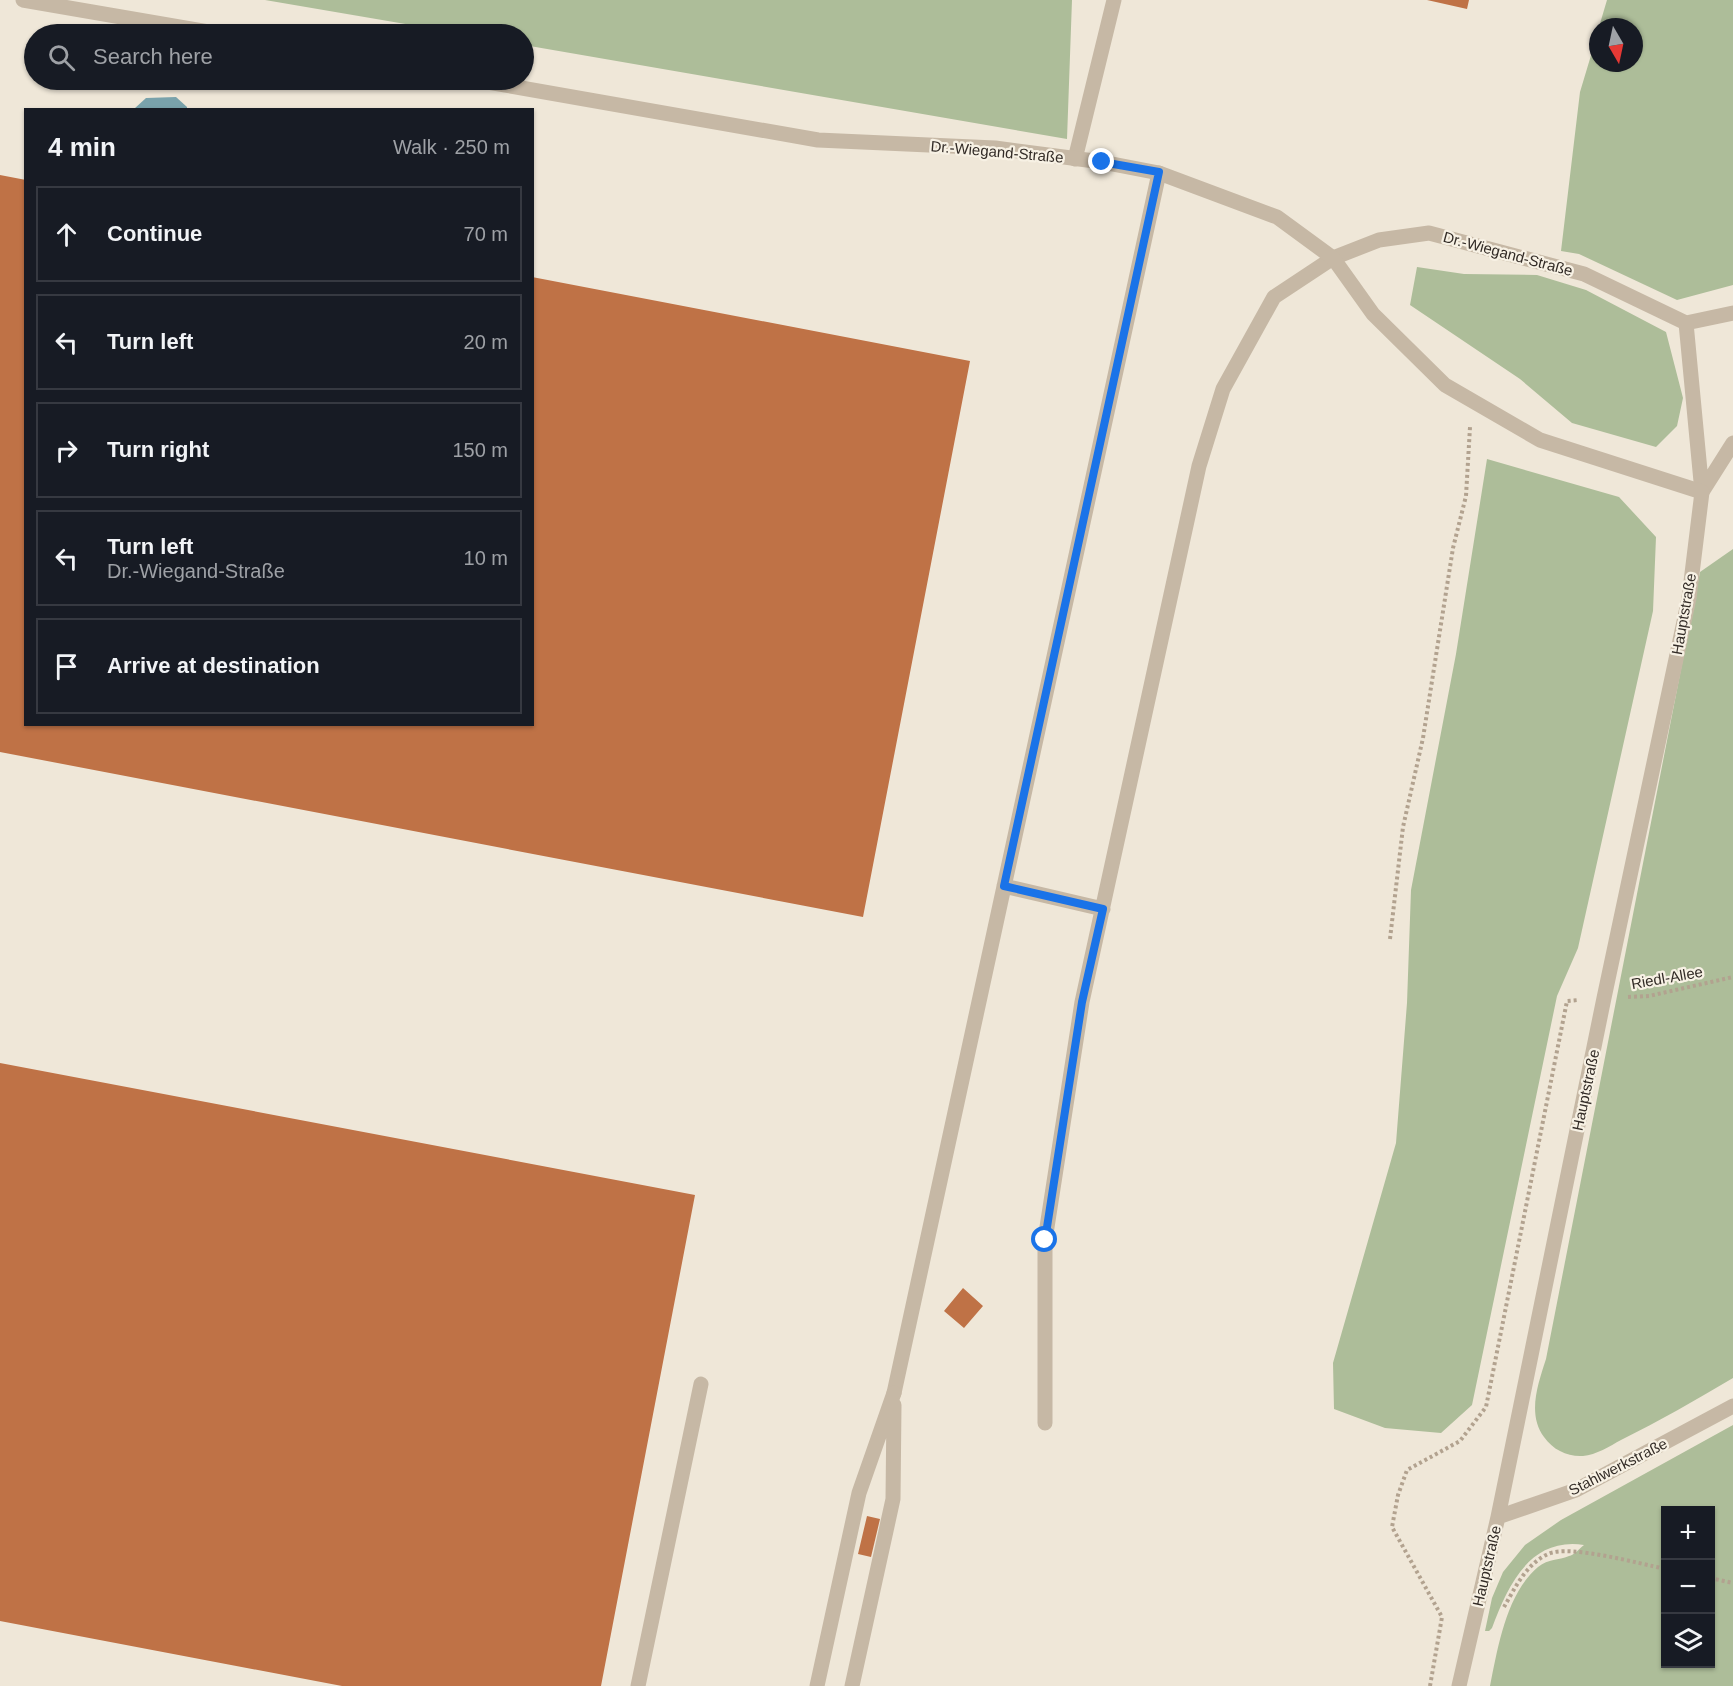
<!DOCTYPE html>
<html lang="en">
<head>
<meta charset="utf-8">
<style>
  :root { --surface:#171b24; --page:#242831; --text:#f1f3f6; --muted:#9ea1a6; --line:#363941 }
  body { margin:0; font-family:Helvetica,sans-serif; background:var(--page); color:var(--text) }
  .controls { position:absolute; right:18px; bottom:18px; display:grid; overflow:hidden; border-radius:0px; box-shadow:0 2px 4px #0004 }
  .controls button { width:54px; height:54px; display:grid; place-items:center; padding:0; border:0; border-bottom:2px solid var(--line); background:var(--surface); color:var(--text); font:30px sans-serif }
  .compass { position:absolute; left:1589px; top:18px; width:54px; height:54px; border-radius:50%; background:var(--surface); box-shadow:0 2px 4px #0004; rotate:171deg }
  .stop { position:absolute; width:18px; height:18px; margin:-14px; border:4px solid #1a73e8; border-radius:50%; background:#fff }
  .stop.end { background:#1a73e8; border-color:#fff; box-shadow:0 2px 6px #0008 }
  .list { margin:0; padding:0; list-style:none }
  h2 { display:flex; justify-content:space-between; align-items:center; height:78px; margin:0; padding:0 24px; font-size:26px }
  h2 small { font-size:20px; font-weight:400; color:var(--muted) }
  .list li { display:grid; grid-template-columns:39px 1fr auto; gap:18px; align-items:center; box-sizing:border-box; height:96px; margin:0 12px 12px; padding:0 12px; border:2px solid var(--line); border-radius:0px }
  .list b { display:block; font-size:22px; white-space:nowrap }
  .list p { margin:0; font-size:20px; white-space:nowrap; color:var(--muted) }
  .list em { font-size:20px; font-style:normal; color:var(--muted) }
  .icon { flex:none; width:33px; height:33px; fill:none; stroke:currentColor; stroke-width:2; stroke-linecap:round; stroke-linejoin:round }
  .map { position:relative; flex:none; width:1733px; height:1686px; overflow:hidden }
  .search { position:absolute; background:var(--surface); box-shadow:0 2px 4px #0004; left:24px; top:24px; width:510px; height:66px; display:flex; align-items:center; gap:15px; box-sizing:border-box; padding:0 21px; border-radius:33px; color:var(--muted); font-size:22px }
  .panel { position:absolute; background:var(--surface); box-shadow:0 2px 4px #0004; left:24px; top:108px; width:510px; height:618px; border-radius:0px }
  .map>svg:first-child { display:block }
  .green { fill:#adbd99; fill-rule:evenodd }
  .water { fill:#79a2ab }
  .building { fill:#bf7246 }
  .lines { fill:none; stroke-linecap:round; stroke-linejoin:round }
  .path { stroke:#b2a28f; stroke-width:4; stroke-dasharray:3 3; stroke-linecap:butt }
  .service { stroke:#c6b8a5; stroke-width:15 }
  .minor { stroke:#c6b8a5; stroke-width:15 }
  .route { stroke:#1a73e8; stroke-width:8 }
  .labels { text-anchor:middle; stroke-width:4.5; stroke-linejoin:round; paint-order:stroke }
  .street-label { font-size:15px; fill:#322b26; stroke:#f7f1e4 }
</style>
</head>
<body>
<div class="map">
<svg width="1733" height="1686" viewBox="0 0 1733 1686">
  <rect width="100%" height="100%" fill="#efe7d8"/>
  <path class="green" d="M 265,0 L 1072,0 L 1067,139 L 524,45 L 524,34 L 464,34 Z
    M 1607,0 L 1733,0 L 1733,285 L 1677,300 L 1579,254 L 1561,251 L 1580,92 L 1598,32 L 1598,63 L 1634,63 L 1634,27 L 1599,27 Z
    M 1417,267 L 1464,274 L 1537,275 L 1586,290 L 1666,332 L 1683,398 L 1677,426 L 1656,447 L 1572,423 L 1520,379 L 1410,305 Z
    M 1487,459 L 1619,497 L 1656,537 L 1653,611 L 1578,948 L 1557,996 L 1472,1405 L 1441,1433 L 1385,1428 L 1334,1409 L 1333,1363 L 1396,1143 L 1407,1003 L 1411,890 L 1456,654 Z
    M 1733,549 L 1733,1378 C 1696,1400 1659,1421 1621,1440 C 1610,1446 1596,1455 1583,1456 C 1568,1457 1553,1450 1544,1437 C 1527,1414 1538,1384 1546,1359 L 1700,572 Z
    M 1733,1425 L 1733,1686 L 1490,1686 C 1498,1647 1506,1594 1538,1567 C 1549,1558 1558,1561 1569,1556 C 1574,1555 1579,1549 1584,1545 C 1530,1537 1508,1585 1492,1628 L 1489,1631 L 1485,1631 L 1492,1598 L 1503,1572 L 1525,1545 L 1561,1520 ZM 1666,1510 L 1710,1510 L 1710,1664 L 1666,1664 Z"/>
  <path class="water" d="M 176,97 L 187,107 L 187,109 L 134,109 L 146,98 Z"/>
  <path class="building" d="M 1427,0 L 1469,0 L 1467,9 Z
    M 0,175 L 26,180 L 26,724 L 532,724 L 532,277 L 970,361 L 863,917 L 0,752 Z
    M 0,1063 L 695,1195 L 601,1686 L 342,1686 L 0,1621 Z
    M 963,1288 L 983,1306 L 964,1328 L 944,1311 Z
    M 867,1516 L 880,1519 L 871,1557 L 858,1554 Z"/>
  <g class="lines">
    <path class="path" d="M 1390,939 L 1403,827 L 1423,738 L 1453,548 L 1466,496 L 1470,427
      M 1628,997 L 1649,996 L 1733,977
      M 1710,1578 L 1733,1583
      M 1504,1607 C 1515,1588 1526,1564 1548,1554 C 1569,1544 1640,1564 1666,1569
      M 1430,1686 L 1442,1617 L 1392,1527 L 1398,1495 L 1407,1470 L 1460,1441 L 1486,1407 L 1567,1001 L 1578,1000"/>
    <path class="service" d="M 1075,159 L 1114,0
      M 1686,323 L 1702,492
      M 1702,492 L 1733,443
      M 1004,886 L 1103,909
      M 894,1393 L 1159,173
      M 1045,1423 L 1045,1240 L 1082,1002 L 1199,466 L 1223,389 L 1274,297 L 1333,258 L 1379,240 L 1429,233 L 1584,274 L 1686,323 L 1733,313
      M 638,1686 L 701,1384"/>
    <path class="minor" d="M 23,0 L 220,34
      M 476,80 L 818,140 L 995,148 L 1102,162 L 1159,173 L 1277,217 L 1333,258 L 1373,314 L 1445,385 L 1540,440 L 1702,492 L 1689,598 L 1604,998 L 1498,1517 L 1459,1686
      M 1498,1517 L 1576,1490 L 1733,1406
      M 817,1686 L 859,1493 L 894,1393
      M 852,1686 L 893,1499 L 894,1405"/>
  </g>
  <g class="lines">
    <path class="route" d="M 1045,1240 L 1082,1002 L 1103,909 L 1004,886 L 1159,172 L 1102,162"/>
  </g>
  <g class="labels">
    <g class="street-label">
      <text transform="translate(997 152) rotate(5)" y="5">Dr.-Wiegand-Straße</text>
      <text transform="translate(1508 254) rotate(15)" y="5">Dr.-Wiegand-Straße</text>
      <text transform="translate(1684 614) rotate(-80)" y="5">Hauptstraße</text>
      <text transform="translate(1667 978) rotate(-10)" y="5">Riedl-Allee</text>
      <text transform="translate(1586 1090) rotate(-78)" y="5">Hauptstraße</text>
      <text transform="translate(1618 1467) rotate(-27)" y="5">Stahlwerkstraße</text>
      <text transform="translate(1487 1566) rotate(-77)" y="5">Hauptstraße</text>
    </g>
  </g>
</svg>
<div class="controls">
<button>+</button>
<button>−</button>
<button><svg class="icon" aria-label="layers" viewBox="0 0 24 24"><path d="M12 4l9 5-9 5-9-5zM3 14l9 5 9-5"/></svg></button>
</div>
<svg class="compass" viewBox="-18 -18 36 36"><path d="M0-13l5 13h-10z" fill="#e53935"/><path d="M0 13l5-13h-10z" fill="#9ea1a6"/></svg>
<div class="stop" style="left:1045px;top:1240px"></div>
<div class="stop end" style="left:1102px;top:162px"></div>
<div class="search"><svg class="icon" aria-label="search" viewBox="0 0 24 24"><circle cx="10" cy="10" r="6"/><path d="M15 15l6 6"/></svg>Search here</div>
<section class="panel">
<h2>4 min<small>Walk · 250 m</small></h2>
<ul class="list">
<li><svg class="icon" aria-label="ahead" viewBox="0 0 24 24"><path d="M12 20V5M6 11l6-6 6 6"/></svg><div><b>Continue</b></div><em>70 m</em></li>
<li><svg class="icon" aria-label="left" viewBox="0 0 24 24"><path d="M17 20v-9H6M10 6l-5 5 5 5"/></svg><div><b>Turn left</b></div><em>20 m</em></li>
<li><svg class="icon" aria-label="right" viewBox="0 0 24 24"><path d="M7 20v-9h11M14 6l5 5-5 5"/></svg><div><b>Turn right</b></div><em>150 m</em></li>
<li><svg class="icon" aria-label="left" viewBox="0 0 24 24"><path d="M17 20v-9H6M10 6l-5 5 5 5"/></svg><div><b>Turn left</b><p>Dr.-Wiegand-Straße</p></div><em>10 m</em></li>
<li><svg class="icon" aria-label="arrive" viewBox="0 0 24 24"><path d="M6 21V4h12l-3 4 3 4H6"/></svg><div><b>Arrive at destination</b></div></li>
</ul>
</section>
</div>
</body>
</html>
